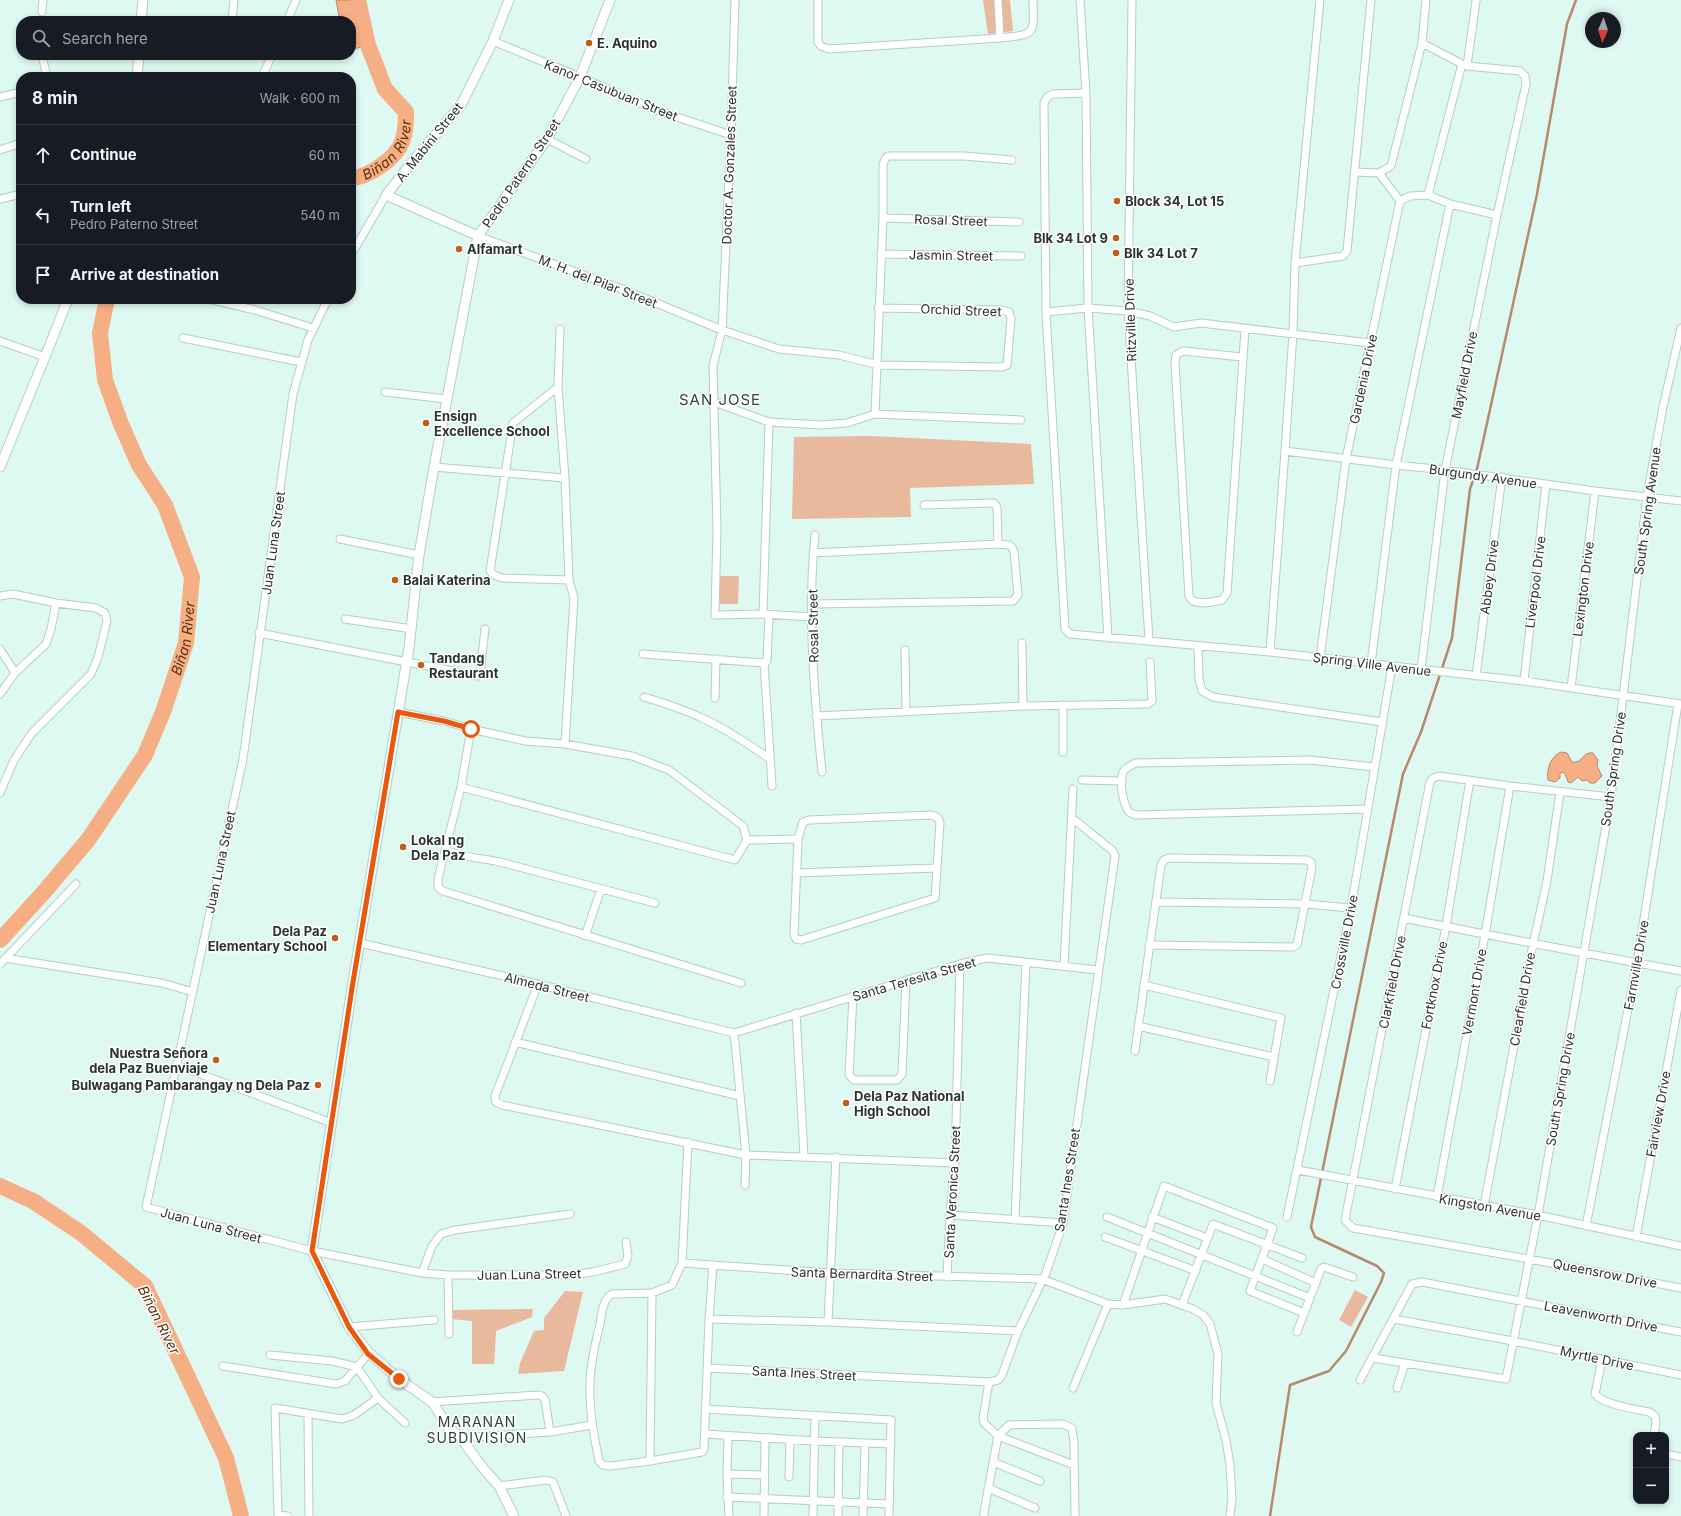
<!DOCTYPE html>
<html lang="en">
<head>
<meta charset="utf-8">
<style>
  :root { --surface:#171b24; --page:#242831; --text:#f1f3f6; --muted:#9ea1a6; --line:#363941 }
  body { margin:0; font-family:Inter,sans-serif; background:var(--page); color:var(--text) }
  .controls { position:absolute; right:12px; bottom:12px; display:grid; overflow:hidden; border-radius:8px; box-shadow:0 2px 6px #0003 }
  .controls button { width:36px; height:36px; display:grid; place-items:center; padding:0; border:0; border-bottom:1px solid var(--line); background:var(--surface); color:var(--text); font:20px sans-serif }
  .compass { position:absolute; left:1585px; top:12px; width:36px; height:36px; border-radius:50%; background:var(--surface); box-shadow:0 2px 6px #0003; rotate:183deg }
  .stop { position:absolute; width:12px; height:12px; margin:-9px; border:3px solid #ea580c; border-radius:50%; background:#fff }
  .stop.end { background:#ea580c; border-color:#fff; box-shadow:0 1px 4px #0008 }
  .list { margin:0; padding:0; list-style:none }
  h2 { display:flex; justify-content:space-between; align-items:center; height:52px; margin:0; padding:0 16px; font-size:17px }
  h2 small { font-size:13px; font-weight:400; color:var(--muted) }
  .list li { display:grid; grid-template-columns:26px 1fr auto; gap:12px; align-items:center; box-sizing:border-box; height:60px; padding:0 16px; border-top:1px solid var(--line) }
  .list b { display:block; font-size:15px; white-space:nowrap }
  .list p { margin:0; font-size:13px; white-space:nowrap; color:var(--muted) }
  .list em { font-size:13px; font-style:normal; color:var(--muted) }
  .icon { flex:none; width:22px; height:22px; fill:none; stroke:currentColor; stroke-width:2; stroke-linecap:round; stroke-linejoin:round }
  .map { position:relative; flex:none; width:1681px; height:1516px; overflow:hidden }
  .search { position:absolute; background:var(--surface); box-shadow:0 2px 6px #0003; left:16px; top:16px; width:340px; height:44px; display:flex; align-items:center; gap:10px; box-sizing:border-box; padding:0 14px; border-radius:16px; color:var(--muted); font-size:15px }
  .panel { position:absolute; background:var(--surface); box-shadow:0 2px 6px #0003; left:16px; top:72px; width:340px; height:232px; border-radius:16px }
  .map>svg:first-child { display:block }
  .green { fill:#e8b99d }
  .water { fill:#f6ae84; stroke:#b8896b }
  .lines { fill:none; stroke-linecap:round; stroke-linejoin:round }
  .stream { stroke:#b8896b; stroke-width:2.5 }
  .river { stroke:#f6ae84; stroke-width:16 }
  .minor-casing { stroke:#b4cec7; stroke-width:9 }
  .tertiary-casing { stroke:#b4cec7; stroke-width:11 }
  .minor { stroke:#fff; stroke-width:7 }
  .tertiary { stroke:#fff; stroke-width:9 }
  .route { stroke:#ea580c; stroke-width:5 }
  .poi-dot { fill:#be5f16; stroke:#fff; stroke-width:1.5 }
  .labels { text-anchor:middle; stroke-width:3; stroke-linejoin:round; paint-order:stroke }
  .poi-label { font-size:13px; font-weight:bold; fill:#293330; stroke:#fff; text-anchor:start }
  .street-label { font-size:13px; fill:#293330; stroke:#fff }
  .water-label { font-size:14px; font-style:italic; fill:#5c2f0f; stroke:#fff }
  .neighbourhood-label { font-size:14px; letter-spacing:1px; fill:#2d443e; stroke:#fff }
  .quarter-label { font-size:15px; letter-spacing:1px; fill:#2d443e; stroke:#fff }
</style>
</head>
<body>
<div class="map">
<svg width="1681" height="1516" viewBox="0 0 1681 1516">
  <rect width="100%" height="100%" fill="#def9f1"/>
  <path class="green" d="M 983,0 L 1010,0 L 1013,31 L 988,34 Z
    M 870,436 L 1031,444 L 1034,484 L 910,488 L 911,517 L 792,519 L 794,437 Z
    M 720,576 L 739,576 L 738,604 L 719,604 Z
    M 1355,1290 L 1368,1297 L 1351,1327 L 1339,1320 Z
    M 565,1291 L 583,1292 L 564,1371 L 518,1374 L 520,1363 L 534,1331 L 544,1330 L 544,1318 Z
    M 533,1309 L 532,1317 L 496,1331 L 494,1364 L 472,1364 L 472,1321 L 451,1319 L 451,1310 Z"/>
  <path class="water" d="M 336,0 L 364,0 L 376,48 L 368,45 L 351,50 L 351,21 L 340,21 Z
    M 1561,752 L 1567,753 L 1572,762 C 1583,764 1582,751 1593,753 L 1598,760 L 1597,766 L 1602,776 L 1595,783 L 1590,783 L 1587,780 L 1582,781 L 1578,777 L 1571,783 L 1568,782 L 1565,774 L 1562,772 L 1560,774 L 1560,778 L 1555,782 L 1548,780 C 1546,769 1551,756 1561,752 Z"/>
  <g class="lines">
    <path class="stream" d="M 1270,1516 L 1290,1385 L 1329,1371 L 1346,1351 L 1381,1282 L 1384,1273 L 1377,1266 L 1315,1237 L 1311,1227 L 1403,774 L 1421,732 L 1452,638 L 1470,489 L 1477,469 L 1537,194 L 1567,24 L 1576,0"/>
    <g class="river">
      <path id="s1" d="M 351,178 C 368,178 396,158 402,142 C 406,132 406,122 406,112 L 385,89 L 368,45 L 358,0"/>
      <path id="s2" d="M 0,940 L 44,892 L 88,840 L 145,755 L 163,712 L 186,643 L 192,577 L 165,505 L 139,465 L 121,424 L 105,380 L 100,333 L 107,299"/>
      <path d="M 0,1186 L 33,1201 L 81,1233 L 145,1286 L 226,1458 L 241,1516"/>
    </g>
    <g class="minor-casing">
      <path id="minor" d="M 735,0 L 731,135 L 722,330 L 713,366 L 717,529 L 715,615 L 763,614 L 811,617
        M 818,0 L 818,42 L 821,46 L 829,49 L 1000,38 L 998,0
        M 1080,0 L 1086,93 L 1088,308 L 1108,638
        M 1132,0 L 1128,311 L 1149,640
        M 42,12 L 43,0
        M 232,21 L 234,0
        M 287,21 L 296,0
        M 1000,38 C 1036,34 1034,36 1033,0
        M 493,41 L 580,77 L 656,110 L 731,135
        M 1422,43 L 1462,64
        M 42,55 L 47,77
        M 1467,66 L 1476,1
        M 262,77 L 272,55
        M 1086,93 L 1053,94 L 1047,97 L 1044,103 L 1046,312 L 1065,629 L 1070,634 L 1270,652 L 1524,681 L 1681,704
        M 0,97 L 21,92
        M 547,139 L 586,159
        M 0,150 L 21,143
        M 1355,172 L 1379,173 L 1391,166 L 1422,43 L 1426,0
        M 1379,173 L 1400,201
        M 0,199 L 21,194
        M 883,218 L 1019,222
        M 478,236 L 622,289 L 722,330 L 779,349 L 839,355 L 878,365 L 1002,367 L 1007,365 L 1011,319 L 1009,312 L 1001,310 L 878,308
        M 881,254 L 1021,256
        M 351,255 L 386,195
        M 1295,263 L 1343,256 L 1347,251 L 1371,0
        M 209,299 L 255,310 L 313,328
        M 328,299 L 308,340 L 293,394 L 243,759 L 146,1207 L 312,1251 L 422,1273 L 448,1275 L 570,1275 L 593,1272 L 625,1264 L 628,1256 L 626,1242
        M 1046,312 L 1088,308 L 1128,311 L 1150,316 L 1174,327 L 1201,323 L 1370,343
        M 560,329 L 558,387 L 565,478 L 569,580 L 574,598 L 565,744
        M 183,338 L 301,362
        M 0,341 L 45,357
        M 1242,357 L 1183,351 L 1176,355 L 1175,363 L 1189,596 C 1193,607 1213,602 1222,600 L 1227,593 L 1245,329
        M 558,387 L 513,423 L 490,571 L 494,575 L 502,578 L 569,580
        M 385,392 L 446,399
        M 714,402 L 769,422 L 822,425 L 847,423 L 875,414 L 1021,420
        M 875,414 L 883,218 L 883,165 L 885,159 L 888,156 L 964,156 L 1012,160
        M 1285,451 L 1396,465 L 1445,470 L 1595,491 L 1681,501
        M 434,467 L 565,478
        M 924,505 L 994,503 L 997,507 L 998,544
        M 815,535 C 807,614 814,693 822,772
        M 340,539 L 419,555
        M 0,596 L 13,594 L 56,603 L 96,608 L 105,613 L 107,621 L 98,657 L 91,674 L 32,733 L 14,760 L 0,793
        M 811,604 L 1013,601 L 1018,595 L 1014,552 L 1012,547 L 1009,545 L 998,544 L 813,553
        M 763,614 L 769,422
        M 345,619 L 412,629
        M 259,633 L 478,676 L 480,674 L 485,629
        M 1022,643 L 1023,706
        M 1198,646 L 1199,679 L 1202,691 L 1213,697 L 1382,722
        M 0,649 L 15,673
        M 905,650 L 906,711
        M 1270,652 L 1285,451 L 1293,333 L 1295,263 L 1320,0
        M 643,654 L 764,663 L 767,661 L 769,615
        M 1320,658 L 1346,459 L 1400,201 L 1410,196 L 1428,195 L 1450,204 L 1497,215
        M 764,663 L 772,786
        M 1371,664 L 1396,465 L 1450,204
        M 1421,670 L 1445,470 L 1497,215 L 1526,84 L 1525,76 L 1520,71 L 1467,66 L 1462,64 L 1428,195
        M 1476,676 L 1502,477
        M 1524,681 L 1546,484
        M 1571,688 L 1595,491
        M 0,694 L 15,673 L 46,644 L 51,629 L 56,603
        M 644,697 C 664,703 683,709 702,718 C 726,729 748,744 770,759
        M 715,698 L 716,659
        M 398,712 L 444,721 L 471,729 L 525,741 L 565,744 L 632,756 L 669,770 L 743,826 L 747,840 L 735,860 L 461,787
        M 816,716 L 1023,706 L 1148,704 L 1152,701 L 1150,662
        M 471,729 L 461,787 L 438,879 L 438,887 L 443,891 L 741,983
        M 1063,752 L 1063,705
        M 1082,780 L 1122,781
        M 1611,797 L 1510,786 L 1439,776 L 1433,778 L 1430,782 L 1345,1220 L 1353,1228 L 1529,1259 L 1681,1288
        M 1368,809 L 1135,815 L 1129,812 C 1123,803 1119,783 1123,772 C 1126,767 1131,765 1136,763 L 1310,760 L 1374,767
        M 932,815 L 938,818 L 940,823 L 935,898 L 801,940 L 796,939 L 794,935 L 798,839 L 803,822 L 809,820 Z
        M 747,840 L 798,839
        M 446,850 C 464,858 482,858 500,862 L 655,903
        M 796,873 L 936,868
        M 1156,902 L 1306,904 L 1351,908
        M 1404,918 C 1496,937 1589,954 1681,971
        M 585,936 L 601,889
        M 360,943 L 538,984 L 734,1033
        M 5,958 L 162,983 L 193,992
        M 0,964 L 76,884
        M 1064,966 L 1073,789
        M 538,984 L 495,1096 L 496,1102 L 502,1105 L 746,1155 L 955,1163
        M 1144,985 L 1281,1018 L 1270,1081
        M 853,996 L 849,1075 L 854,1080 L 897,1080 L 902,1074 L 906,980
        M 796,1013 L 804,1156
        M 1138,1026 L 1274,1057
        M 734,1033 L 960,964 L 987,958 L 1098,970
        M 734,1033 L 746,1155 L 745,1185
        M 515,1042 L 740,1096
        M 1135,1051 L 1161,865 L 1164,860 L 1169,858 L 1307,860 L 1311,862 L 1312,867 L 1297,945 L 1293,947 L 1149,945
        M 176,1065 L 332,1123
        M 688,1142 L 682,1263 L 672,1285 L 652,1293 L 612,1294 C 602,1300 602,1314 600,1324 C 595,1344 590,1365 590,1385 C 589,1410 594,1436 599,1461 L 603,1465 L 610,1466 L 650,1461 L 702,1452 L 704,1449 L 709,1319 L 713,1265
        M 1298,1170 L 1538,1215 L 1681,1246
        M 1395,1189 L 1446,926 L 1470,780
        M 1437,1197 L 1485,935 L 1510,786
        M 1484,1206 L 1533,944 L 1547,881 L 1560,792
        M 950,1215 L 1063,1223
        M 1107,1217 L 1310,1298
        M 1152,1217 L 1207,1238
        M 1287,1217 L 1351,908 L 1392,666
        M 1015,1220 L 1026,963
        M 1586,1226 L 1637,963 L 1678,704
        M 1105,1237 L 1196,1271
        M 1636,1237 L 1681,990
        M 1262,1259 L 1316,1283
        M 682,1263 L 831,1273 L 1042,1279 L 1108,1304 L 1123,1305 L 1165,1299 L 1193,1309 L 1203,1315 L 1210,1324 L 1218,1354 L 1216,1403 L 1226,1440 L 1230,1465 L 1232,1498 L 1230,1516
        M 422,1273 L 432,1246 L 441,1234 L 455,1230 L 570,1214
        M 448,1275 L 449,1334
        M 947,1277 L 950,1215 L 955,1163 L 960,964
        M 1123,1305 L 1164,1186 L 1273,1228 L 1250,1291 L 1304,1313
        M 1182,1305 L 1213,1224 L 1302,1258
        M 709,1319 L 828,1322 L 1018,1331
        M 1394,1319 L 1513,1341 L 1681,1375
        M 828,1322 L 836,1157
        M 349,1327 L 434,1320
        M 1297,1332 L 1321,1269 L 1324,1267 L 1353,1277
        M 270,1355 L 332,1361 L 357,1367 L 378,1398 L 405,1423
        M 1373,1358 L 1506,1379 L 1538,1215 L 1611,797 L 1647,496 L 1663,407 L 1681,328
        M 1602,1360 L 1595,1394 C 1604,1405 1635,1409 1649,1412 L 1655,1416 L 1656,1423 L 1654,1435
        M 223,1366 L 336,1384 L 345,1381 L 369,1353
        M 707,1368 L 989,1382 L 998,1380 L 1002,1375 L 1018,1331 L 1046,1273 L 1063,1223 L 1115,856 L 1113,851 L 1072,818
        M 1360,1380 L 1412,1284 L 1422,1282 L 1681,1332
        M 989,1382 L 983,1418 L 984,1423 L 998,1436 L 1074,1465
        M 1073,1388 L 1108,1304
        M 1397,1388 L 1405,1363
        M 432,1402 L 538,1395 L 542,1396 L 545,1400 L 550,1432
        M 705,1409 L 891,1420 L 889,1516
        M 308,1414 L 309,1516
        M 705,1434 L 815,1441 L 891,1444
        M 728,1436 L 727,1474 L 729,1516
        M 461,1438 L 550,1432 L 592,1425
        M 1666,1454 L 1681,1457
        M 650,1461 L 652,1293
        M 993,1462 L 1040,1481
        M 727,1474 L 764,1475
        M 789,1477 L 790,1440
        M 499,1486 L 546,1480 L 553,1482 L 566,1516
        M 988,1488 L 1035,1508
        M 727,1497 L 889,1504
        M 288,1516 L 278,1515 L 275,1408 L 342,1419 L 354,1415 L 378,1398
        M 764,1516 L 765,1438
        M 813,1516 L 815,1416
        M 838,1516 L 839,1442
        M 863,1516 L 865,1443
        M 984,1516 L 984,1512 L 998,1436 L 1009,1425 L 1063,1424 L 1072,1428 L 1074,1443 L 1075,1516"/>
    </g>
    <g class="tertiary-casing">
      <path id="tertiary" d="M 141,21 L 143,0
        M 137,77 L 139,55
        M 478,236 L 386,195 L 417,156 L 461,105 L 493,41 L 509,0
        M 0,467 L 45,357 L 68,299
        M 514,1516 L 499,1486 L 483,1468 L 461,1438 L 449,1428 L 432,1402 L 399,1379 L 369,1353 L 349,1327 L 312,1251 L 352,988 L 409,648 L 419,555 L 434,467 L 478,236 L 547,139 L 580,77 L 610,0"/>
    </g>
    <use href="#minor" class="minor"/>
    <use href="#tertiary" class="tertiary"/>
  </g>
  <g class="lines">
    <path class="route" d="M 399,1379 L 368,1354 L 349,1327 L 312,1251 L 352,988 L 398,712 L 444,721 L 471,729"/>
  </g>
  <g class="poi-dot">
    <circle cx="589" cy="43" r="4"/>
    <circle cx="1117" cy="201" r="4"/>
    <circle cx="1116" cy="238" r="4"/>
    <circle cx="459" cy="249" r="4"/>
    <circle cx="1116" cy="253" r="4"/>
    <circle cx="426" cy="423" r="4"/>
    <circle cx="395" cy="580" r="4"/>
    <circle cx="421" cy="665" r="4"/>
    <circle cx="403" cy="847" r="4"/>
    <circle cx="335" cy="938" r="4"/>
    <circle cx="216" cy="1060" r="4"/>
    <circle cx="318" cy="1085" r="4"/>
    <circle cx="846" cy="1103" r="4"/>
  </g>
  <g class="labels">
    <g class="poi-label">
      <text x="597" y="48">E. Aquino</text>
      <text x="1125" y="206">Block 34, Lot 15</text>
      <text x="1108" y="243" text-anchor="end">Blk 34 Lot 9</text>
      <text x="467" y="254">Alfamart</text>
      <text x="1124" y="258">Blk 34 Lot 7</text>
      <text x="434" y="421">Ensign<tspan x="434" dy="15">Excellence School</tspan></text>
      <text x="403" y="585">Balai Katerina</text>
      <text x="429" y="663">Tandang<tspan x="429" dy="15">Restaurant</tspan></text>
      <text x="411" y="845">Lokal ng<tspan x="411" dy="15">Dela Paz</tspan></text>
      <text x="327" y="936" text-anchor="end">Dela Paz<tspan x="327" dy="15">Elementary School</tspan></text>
      <text x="208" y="1058" text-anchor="end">Nuestra Señora<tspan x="208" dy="15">dela Paz Buenviaje</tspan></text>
      <text x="310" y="1090" text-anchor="end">Bulwagang Pambarangay ng Dela Paz</text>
      <text x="854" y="1101">Dela Paz National<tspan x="854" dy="15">High School</tspan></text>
    </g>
    <g class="street-label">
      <text transform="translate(611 90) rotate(22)" y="5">Kanor Casubuan Street</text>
      <text transform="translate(429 142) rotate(-51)" y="5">A. Mabini Street</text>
      <text transform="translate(729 165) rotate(-88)" y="5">Doctor A. Gonzales Street</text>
      <text transform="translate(521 173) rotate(-56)" y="5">Pedro Paterno Street</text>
      <text transform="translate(951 220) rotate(2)" y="5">Rosal Street</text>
      <text transform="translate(951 255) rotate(1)" y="5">Jasmin Street</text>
      <text transform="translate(598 281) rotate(21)" y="5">M. H. del Pilar Street</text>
      <text transform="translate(961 310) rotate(2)" y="5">Orchid Street</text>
      <text transform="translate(1130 320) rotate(-92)" y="5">Ritzville Drive</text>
      <text transform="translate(1464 375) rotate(-79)" y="5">Mayfield Drive</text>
      <text transform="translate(1363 379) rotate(-78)" y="5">Gardenia Drive</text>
      <text transform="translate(1483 476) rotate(8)" y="5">Burgundy Avenue</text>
      <text transform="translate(1647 511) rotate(-82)" y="5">South Spring Avenue</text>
      <text transform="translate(273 543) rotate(-82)" y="5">Juan Luna Street</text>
      <text transform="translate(1489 577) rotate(-83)" y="5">Abbey Drive</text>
      <text transform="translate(1535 582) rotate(-83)" y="5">Liverpool Drive</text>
      <text transform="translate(1583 589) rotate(-83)" y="5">Lexington Drive</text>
      <text transform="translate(813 626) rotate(-91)" y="5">Rosal Street</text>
      <text transform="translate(1372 664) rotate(7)" y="5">Spring Ville Avenue</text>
      <text transform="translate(1613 769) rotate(-82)" y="5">South Spring Drive</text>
      <text transform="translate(220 862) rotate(-78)" y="5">Juan Luna Street</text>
      <text transform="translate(1344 942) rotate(-79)" y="5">Crossville Drive</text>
      <text transform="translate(1636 965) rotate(-80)" y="5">Farmville Drive</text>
      <text transform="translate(914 979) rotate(-16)" y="5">Santa Teresita Street</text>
      <text transform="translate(1392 982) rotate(-79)" y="5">Clarkfield Drive</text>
      <text transform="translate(1434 985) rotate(-79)" y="5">Fortknox Drive</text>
      <text transform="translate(547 987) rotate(14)" y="5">Almeda Street</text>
      <text transform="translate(1474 992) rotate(-80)" y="5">Vermont Drive</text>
      <text transform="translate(1522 999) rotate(-80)" y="5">Clearfield Drive</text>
      <text transform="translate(1560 1089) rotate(-80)" y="5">South Spring Drive</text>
      <text transform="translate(1658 1114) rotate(-80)" y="5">Fairview Drive</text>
      <text transform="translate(1067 1180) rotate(-81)" y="5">Santa Ines Street</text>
      <text transform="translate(952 1192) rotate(-87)" y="5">Santa Veronica Street</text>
      <text transform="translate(1490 1207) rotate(10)" y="5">Kingston Avenue</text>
      <text transform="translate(211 1225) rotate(15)" y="5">Juan Luna Street</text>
      <text transform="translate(1605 1273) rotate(11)" y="5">Queensrow Drive</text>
      <text transform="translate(529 1274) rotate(-1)" y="5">Juan Luna Street</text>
      <text transform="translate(862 1274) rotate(2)" y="5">Santa Bernardita Street</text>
      <text transform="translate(1601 1316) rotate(11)" y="5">Leavenworth Drive</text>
      <text transform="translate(1597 1358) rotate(12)" y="5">Myrtle Drive</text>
      <text transform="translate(804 1373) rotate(3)" y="5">Santa Ines Street</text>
    </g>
    <g class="water-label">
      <text dy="5" stroke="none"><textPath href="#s1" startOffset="50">Biñan River</textPath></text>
      <text dy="5" stroke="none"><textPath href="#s2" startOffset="359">Biñan River</textPath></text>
      <text transform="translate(159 1320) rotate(63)" y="5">Biñan River</text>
    </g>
    <g class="neighbourhood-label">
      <text x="477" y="1427">MARANAN<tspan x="477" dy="16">SUBDIVISION</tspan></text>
    </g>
    <g class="quarter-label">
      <text x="720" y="405">SAN JOSE</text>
    </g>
  </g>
</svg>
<div class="controls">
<button>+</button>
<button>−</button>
</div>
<svg class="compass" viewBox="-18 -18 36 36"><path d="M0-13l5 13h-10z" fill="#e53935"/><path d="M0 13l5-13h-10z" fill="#9ea1a6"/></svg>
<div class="stop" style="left:471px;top:729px"></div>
<div class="stop end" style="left:399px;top:1379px"></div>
<div class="search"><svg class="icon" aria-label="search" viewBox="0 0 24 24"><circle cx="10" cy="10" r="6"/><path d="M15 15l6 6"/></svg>Search here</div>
<section class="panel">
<h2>8 min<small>Walk · 600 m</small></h2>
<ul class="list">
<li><svg class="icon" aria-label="ahead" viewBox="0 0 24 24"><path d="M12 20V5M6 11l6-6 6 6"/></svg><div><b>Continue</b></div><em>60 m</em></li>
<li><svg class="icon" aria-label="left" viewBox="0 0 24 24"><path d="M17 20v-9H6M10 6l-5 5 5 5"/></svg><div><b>Turn left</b><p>Pedro Paterno Street</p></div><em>540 m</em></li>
<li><svg class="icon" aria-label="arrive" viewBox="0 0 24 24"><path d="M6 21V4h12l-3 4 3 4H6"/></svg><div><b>Arrive at destination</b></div></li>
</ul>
</section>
</div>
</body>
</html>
